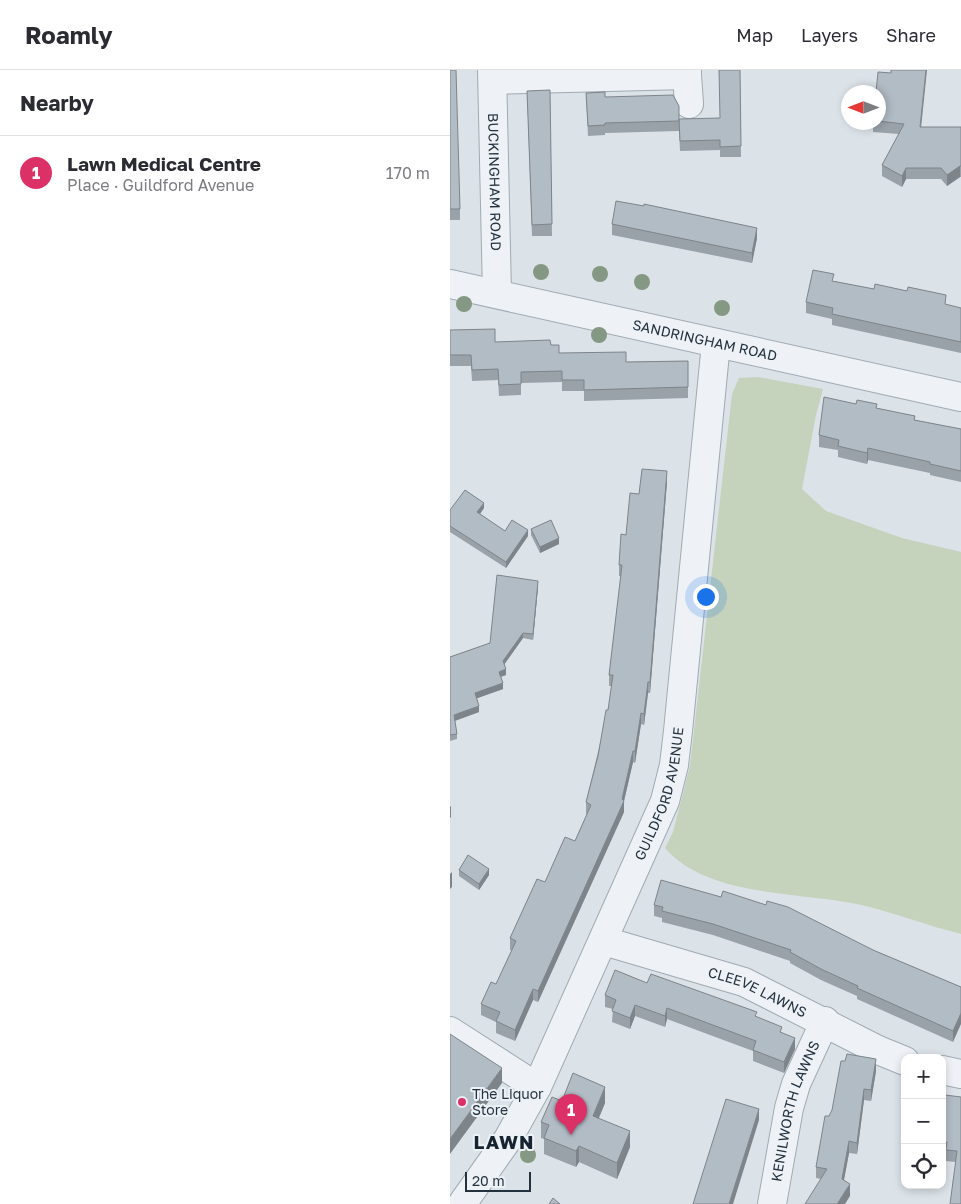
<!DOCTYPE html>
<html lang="en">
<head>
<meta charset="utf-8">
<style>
  :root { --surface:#fff; --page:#f2f2f3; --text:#2b2b33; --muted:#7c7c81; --line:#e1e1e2; --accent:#dc3166 }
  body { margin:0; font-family:"Golos Text",sans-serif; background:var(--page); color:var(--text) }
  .controls { position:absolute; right:15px; bottom:15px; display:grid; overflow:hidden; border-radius:10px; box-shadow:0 2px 8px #0003 }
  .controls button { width:45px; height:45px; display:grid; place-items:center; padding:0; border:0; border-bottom:1px solid var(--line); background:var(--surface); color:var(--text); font:25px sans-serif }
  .compass { position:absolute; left:391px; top:15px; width:45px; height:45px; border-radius:50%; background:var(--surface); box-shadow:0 2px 8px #0003; rotate:270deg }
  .scale { position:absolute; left:15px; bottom:12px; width:66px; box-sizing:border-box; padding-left:5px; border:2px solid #24323f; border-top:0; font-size:14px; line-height:18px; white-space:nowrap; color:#24323f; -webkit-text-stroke:4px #ebf1f5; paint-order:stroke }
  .you { position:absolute; left:255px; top:526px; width:18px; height:18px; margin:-12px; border:4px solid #fff; border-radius:50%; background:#1a73e8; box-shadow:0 0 0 8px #1a73e833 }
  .badge { display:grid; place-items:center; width:32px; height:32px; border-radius:50%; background:var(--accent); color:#fff; font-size:16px; font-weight:700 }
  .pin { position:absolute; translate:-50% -41px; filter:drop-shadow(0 1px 2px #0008) }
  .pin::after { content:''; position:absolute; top:26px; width:18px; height:15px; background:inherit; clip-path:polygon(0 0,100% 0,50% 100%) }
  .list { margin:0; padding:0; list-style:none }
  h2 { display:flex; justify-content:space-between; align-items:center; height:65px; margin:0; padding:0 20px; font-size:21px }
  h2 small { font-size:16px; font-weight:400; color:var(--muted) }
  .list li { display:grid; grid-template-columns:32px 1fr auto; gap:15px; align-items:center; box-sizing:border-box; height:75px; padding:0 20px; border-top:1px solid var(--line) }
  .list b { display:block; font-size:19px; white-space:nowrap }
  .list p { margin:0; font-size:16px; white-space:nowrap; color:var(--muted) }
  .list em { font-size:16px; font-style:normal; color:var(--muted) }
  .icon { flex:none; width:28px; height:28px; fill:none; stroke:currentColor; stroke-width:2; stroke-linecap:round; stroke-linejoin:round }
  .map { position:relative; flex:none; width:511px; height:1134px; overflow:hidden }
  header { display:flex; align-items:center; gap:30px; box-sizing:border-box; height:70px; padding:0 25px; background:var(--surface); border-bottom:1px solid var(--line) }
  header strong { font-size:24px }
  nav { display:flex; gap:28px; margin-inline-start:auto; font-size:18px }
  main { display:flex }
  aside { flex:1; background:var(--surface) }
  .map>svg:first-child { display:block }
  .green { fill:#c5d2bc }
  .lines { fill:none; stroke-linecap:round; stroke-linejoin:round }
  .minor-casing { stroke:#a0aab2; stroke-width:30 }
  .minor { stroke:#eef2f6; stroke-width:28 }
  .tree { fill:#859883 }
  .wall { fill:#99a2a9 }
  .shaded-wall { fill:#7d848a }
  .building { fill:#b2bcc5; stroke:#7d848a }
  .poi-dot { fill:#dc3166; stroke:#ebf1f5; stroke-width:2 }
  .labels { text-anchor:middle; stroke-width:4; stroke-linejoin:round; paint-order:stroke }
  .street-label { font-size:14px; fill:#24323f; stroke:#ebf1f5 }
  .poi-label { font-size:14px; fill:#24323f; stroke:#ebf1f5; text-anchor:start }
  .district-label { font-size:19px; font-weight:bold; letter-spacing:1px; fill:#162330; stroke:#ebf1f5 }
</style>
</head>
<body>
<header>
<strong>Roamly</strong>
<nav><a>Map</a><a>Layers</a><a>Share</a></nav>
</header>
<main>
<aside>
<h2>Nearby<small></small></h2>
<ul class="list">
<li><span class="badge">1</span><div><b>Lawn Medical Centre</b><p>Place · Guildford Avenue</p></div><em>170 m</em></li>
</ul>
</aside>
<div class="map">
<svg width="511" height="1134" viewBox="0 0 511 1134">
  <rect width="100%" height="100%" fill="#dbe2e8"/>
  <path class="green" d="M 308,307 L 373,319 L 366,345 L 352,419 L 376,441 L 452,468 L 511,482 L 511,864 C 479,856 448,844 416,836 C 355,821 259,829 215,778 L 223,762 L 240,696 L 282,324 L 289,308 Z"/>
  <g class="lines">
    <g class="minor-casing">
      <g id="minor">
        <path id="s1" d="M 42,0 L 47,224"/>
        <path d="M 237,5 L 239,34"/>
        <path d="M 43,10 L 237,5 L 237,0"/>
        <path id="s2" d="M 0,214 L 511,327"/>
        <path id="s3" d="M 154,871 L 294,912 L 428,980 L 455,991"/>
        <path d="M 0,961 L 87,1017"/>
        <path d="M 492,1000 L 511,1004"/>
        <path id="s4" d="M 12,1134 L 58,1069 L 87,1017 L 215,731 L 224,695 L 228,661 L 266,273"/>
        <path id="s5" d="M 322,1134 L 339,1038 L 346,1014 L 375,951"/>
      </g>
    </g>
    <use href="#minor" class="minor"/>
  </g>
  <g class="tree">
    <circle cx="91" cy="202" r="8"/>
    <circle cx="150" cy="204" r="8"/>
    <circle cx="192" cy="212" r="8"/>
    <circle cx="14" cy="234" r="8"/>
    <circle cx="272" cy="238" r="8"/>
    <circle cx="149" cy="265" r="8"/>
    <circle cx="78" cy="1085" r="8"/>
  </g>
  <path class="wall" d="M 0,0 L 10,139 L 10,150 L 0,150 Z
    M 290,0 L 291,87 L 270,87 L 270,80 L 230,81 L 229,60 L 229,61 L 155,63 L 155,65 L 138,66 L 136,23 L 155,27 L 229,51 L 270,48 Z
    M 441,3 L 471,57 L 511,57 L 511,107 L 510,107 L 497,116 L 491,109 L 456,109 L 452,117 L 432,106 L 432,95 L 449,64 L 423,62 L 423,52 L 428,52 L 428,22 Z
    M 100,20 L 102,166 L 82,166 L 77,21 Z
    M 194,136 L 307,168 L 302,193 L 162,165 L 162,154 Z
    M 384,211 L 511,238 L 511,283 L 382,255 L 382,249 L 356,243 L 356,232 Z
    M 0,260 L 45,272 L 101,275 L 109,283 L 176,292 L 238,291 L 238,328 L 134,331 L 134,321 L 112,321 L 112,312 L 71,313 L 71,325 L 49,326 L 48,310 L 22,311 L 21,296 L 0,296 Z
    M 427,338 L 465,350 L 511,359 L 511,412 L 480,405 L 480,403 L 418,390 L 417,394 L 388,387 L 388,380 L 369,377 L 369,365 Z
    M 217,412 L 200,623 L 198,623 L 194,655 L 191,654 L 185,693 L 183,692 L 174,731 L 174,742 L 88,932 L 83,930 L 65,971 L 46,963 L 46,952 L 31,945 L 31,934 L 46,914 L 62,880 L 60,880 L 60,868 L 95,812 L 125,771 L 137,744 L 136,744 L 136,732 L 158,640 L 162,616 L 159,616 L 159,605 L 171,506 L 169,506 L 169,495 L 176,465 L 189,424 Z
    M 34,438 L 30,444 L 55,461 L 78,466 L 56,498 L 0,462 L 0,440 Z
    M 81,459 L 109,474 L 90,483 L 81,465 Z
    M 88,517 L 83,570 L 73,568 L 54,595 L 56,605 L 51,607 L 53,619 L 27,628 L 29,642 L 5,651 L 7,664 L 7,669 L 0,671 L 0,587 L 40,573 Z
    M 9,800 L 39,805 L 29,820 L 9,806 Z
    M 204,835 L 423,880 L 511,917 L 503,972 L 407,929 L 407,926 L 371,910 L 340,893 L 340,891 L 263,865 L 212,852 L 212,848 L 204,846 Z
    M 197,913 L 307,947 L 332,963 L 345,979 L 334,1003 L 303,991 L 303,981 L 217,949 L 215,957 L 185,946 L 180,959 L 162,952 L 163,939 L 155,937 L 155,925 Z
    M 426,1001 L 421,1031 L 414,1030 L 407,1084 L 399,1083 L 394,1110 L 400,1126 L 371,1109 L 366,1108 L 366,1097 L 379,1046 Z
    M 511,1027 L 511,1134 L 506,1092 L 496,1091 L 496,1083 L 492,1083 L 492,1056 Z
    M 112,1031 L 155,1033 L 149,1048 L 180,1077 L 167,1109 L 129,1092 L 126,1097 L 94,1084 L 94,1069 L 91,1068 L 91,1052 Z"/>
  <path class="shaded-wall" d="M 476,0 L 477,0 L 470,68 L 470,57 Z
    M 510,96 L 510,107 L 497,116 L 497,105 Z
    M 456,98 L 456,109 L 452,117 L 452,106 Z
    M 307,158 L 307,168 L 302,193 L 302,183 Z
    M 418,378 L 418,390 L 417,394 L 417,383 Z
    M 217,401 L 217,412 L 200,623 L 200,612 Z
    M 34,433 L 34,438 L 27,448 L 27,442 Z
    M 78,460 L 78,466 L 56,498 L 56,492 Z
    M 109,468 L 109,474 L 90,483 L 90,477 Z
    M 88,511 L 88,517 L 83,570 L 83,564 Z
    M 73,563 L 73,568 L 53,596 L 53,591 Z
    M 56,599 L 56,605 L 49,607 L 49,602 Z
    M 198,612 L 198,623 L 194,655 L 194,644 Z
    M 53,613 L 53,619 L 25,629 L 25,623 Z
    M 29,636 L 29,642 L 4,651 L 4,645 Z
    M 191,643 L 191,654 L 185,693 L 185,681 Z
    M 183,681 L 183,692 L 174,731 L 174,742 L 88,932 L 88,921 L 172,729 Z
    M 1,736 L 1,747 L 0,748 L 0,737 Z
    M 39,799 L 39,805 L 29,820 L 29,814 Z
    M 2,802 L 2,817 L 0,819 L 0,804 Z
    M 83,919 L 83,930 L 65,971 L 65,960 Z
    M 185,935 L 185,946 L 180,959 L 180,948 Z
    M 217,938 L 217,949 L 215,957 L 215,946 Z
    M 511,943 L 511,954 L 503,972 L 503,961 Z
    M 345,968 L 345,979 L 334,1003 L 334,992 Z
    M 426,989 L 426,1001 L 421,1031 L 421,1020 Z
    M 52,998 L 52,1013 L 0,1084 L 0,1069 Z
    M 155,1017 L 155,1033 L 143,1061 L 143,1046 Z
    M 414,1019 L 414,1030 L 407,1084 L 407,1073 Z
    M 309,1039 L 309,1050 L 283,1134 L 279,1134 Z
    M 180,1061 L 180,1077 L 167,1109 L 167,1093 Z
    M 399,1071 L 399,1083 L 392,1120 L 392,1109 Z
    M 129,1076 L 129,1092 L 126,1097 L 126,1081 Z
    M 400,1114 L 400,1126 L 395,1134 L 387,1134 Z"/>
  <path class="building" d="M 0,0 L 6,0 L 10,139 L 0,139 Z
    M 269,0 L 290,0 L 291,76 L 270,77 L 270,70 L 230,71 L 229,49 L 270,48 Z
    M 441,0 L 476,0 L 470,57 L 511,57 L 511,96 L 510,96 L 497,105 L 491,98 L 456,98 L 452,106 L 432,95 L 454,54 L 428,51 L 428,22 L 426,22 L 428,2 L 441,3 Z
    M 100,20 L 102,154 L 82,155 L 77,21 Z
    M 155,22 L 155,27 L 223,25 L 229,36 L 229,51 L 155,53 L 155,55 L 138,56 L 136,23 Z
    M 166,131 L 194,136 L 194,134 L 307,158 L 302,183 L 162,154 Z
    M 363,200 L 384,204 L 382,211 L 424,219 L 425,214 L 457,221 L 458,217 L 496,225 L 495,234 L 511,238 L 511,272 L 382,244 L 383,238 L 356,232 Z
    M 45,259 L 45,272 L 100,270 L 101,275 L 109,275 L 109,283 L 176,282 L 176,292 L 238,291 L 238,317 L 134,320 L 134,310 L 112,310 L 112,301 L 71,302 L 71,314 L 49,315 L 48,299 L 22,300 L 21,285 L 0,285 L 0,260 Z
    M 374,327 L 406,334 L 407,330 L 427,334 L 426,338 L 465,346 L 464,350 L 511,359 L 511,401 L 480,394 L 480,392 L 418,378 L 417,383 L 388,376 L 389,370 L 369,365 Z
    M 192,399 L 217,401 L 200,612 L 198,612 L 194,644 L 191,643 L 185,681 L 183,681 L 172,729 L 174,731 L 88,921 L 83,919 L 65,960 L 46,951 L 50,942 L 31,934 L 41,912 L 46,914 L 66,871 L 60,868 L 87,809 L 95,812 L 115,767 L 125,771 L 141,735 L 136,732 L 148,686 L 156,640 L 158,640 L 163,605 L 159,605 L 172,495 L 169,495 L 171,464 L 176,465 L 180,423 L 189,424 Z
    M 15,420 L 34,433 L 27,442 L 55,461 L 62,450 L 78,460 L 56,492 L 0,456 L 0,440 Z
    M 101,450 L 109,468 L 90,477 L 81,459 Z
    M 47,505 L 88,511 L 83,564 L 73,563 L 53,591 L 56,599 L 49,602 L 53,613 L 25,623 L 29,636 L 4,645 L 7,664 L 0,665 L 0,587 L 40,573 Z
    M 18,785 L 39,799 L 29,814 L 9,800 Z
    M 211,810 L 271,827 L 273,821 L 316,835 L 317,831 L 338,837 L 423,880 L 511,917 L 511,943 L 503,961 L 407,918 L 408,916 L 371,899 L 340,882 L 341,880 L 263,854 L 212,841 L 213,837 L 204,835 Z
    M 165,900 L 197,913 L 201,904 L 307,942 L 305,946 L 332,957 L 330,962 L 345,968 L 334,992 L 303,980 L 306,971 L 217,938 L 215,946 L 185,935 L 180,948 L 162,941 L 166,930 L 155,925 Z
    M 0,964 L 52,998 L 0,1069 Z
    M 397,984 L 426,989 L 421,1020 L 414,1019 L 407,1073 L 399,1071 L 392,1109 L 400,1114 L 387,1134 L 355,1134 L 377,1099 L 366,1097 L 375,1046 L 379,1046 L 382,1040 L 391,991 L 395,991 Z
    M 123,1003 L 155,1017 L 143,1046 L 180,1061 L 167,1093 L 129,1076 L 126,1081 L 94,1068 L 99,1055 L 91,1052 L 102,1027 L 112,1031 Z
    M 495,1025 L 511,1027 L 511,1134 L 500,1134 L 507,1081 L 496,1080 L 497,1072 L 492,1071 L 492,1056 Z
    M 276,1029 L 309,1039 L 279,1134 L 243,1134 Z
    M 103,1128 L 110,1134 L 99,1134 Z"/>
  <circle class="poi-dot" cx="12" cy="1032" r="5"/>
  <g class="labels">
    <g class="street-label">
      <text dy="5" stroke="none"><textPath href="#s1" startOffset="112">BUCKINGHAM ROAD</textPath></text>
      <text dy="5" stroke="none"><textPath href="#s2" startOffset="261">SANDRINGHAM ROAD</textPath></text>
      <text dy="5" stroke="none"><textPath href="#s4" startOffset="458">GUILDFORD AVENUE</textPath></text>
      <text dy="5" stroke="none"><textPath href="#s3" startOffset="162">CLEEVE LAWNS</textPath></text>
      <text dy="5" stroke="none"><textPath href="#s5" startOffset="96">KENILWORTH LAWNS</textPath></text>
    </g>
    <g class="poi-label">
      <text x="22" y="1029">The Liquor<tspan x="22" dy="16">Store</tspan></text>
    </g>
    <g class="district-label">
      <text x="54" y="1079">LAWN</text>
    </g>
  </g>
</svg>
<div class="controls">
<button>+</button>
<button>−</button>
<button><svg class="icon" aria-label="locate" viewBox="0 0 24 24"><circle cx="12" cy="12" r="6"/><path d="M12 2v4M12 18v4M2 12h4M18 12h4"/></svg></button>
</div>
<svg class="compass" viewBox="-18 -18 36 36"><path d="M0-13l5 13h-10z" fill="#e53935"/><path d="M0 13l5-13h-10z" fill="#7c7c81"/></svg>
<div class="scale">20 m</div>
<div class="you"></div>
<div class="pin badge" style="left:121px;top:1065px">1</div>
</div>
</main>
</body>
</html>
